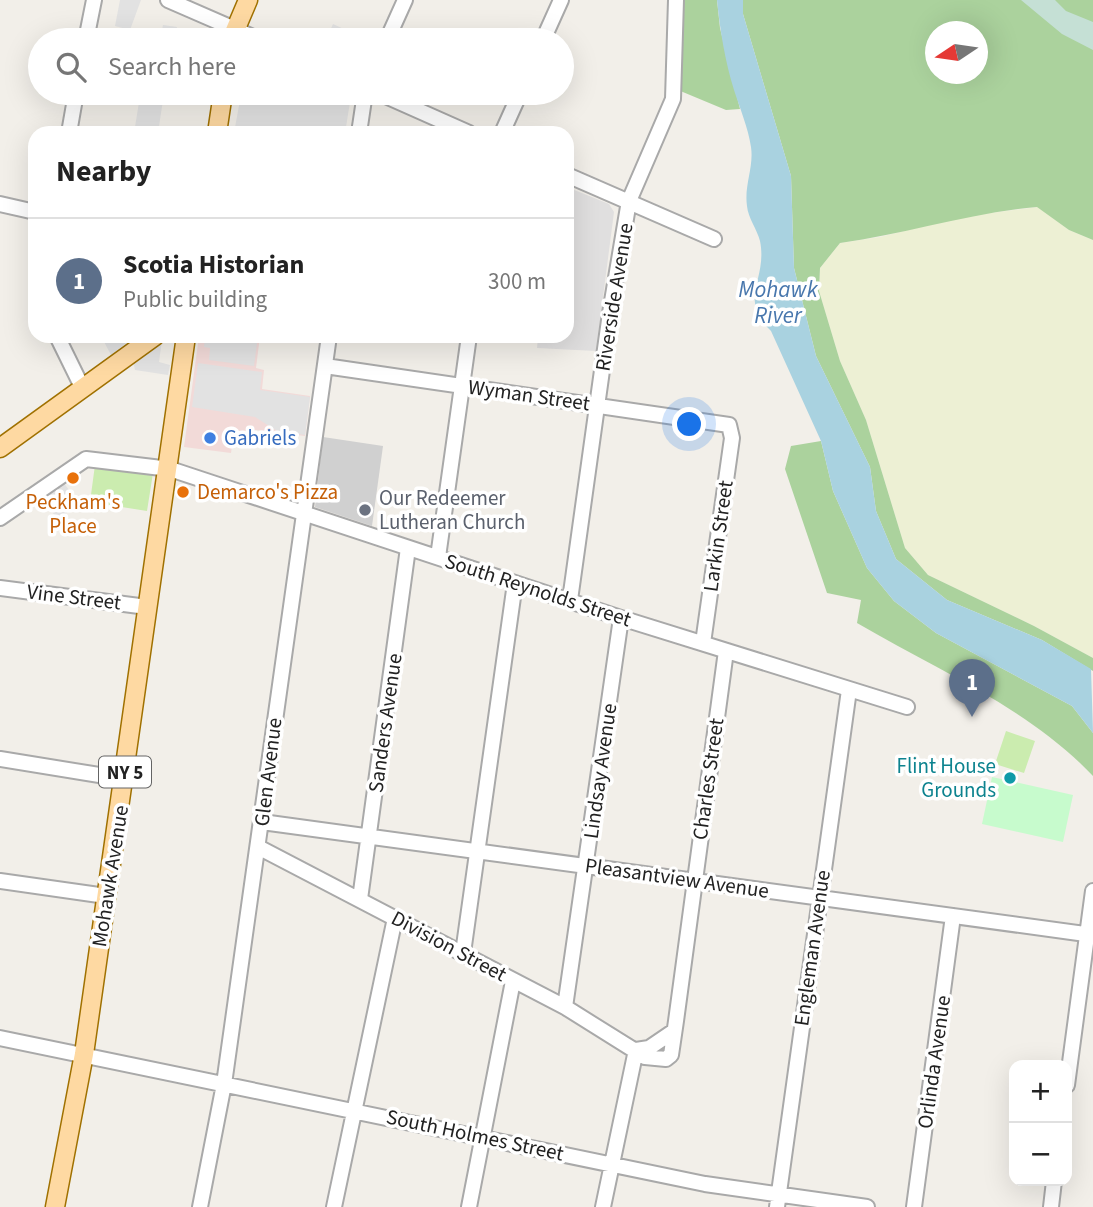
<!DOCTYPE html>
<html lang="en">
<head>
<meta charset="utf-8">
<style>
  :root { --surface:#fff; --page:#f6f6f6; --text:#222; --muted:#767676; --line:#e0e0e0; --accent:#d40700 }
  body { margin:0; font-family:"Source Sans 3",sans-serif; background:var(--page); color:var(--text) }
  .controls { position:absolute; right:21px; bottom:21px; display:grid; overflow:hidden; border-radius:14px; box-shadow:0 7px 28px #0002 }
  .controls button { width:63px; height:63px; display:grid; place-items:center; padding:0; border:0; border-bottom:2px solid var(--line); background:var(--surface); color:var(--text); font:35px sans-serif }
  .compass { position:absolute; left:925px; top:21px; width:63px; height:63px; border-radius:50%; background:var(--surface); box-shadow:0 7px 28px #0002; rotate:257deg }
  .you { position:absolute; left:690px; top:425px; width:24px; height:24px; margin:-18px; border:5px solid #fff; border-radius:50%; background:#1a73e8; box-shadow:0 0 0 10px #1a73e833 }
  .badge { display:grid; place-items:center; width:46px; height:46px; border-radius:50%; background:var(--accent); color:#fff; font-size:23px; font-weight:700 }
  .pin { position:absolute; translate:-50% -58px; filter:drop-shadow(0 2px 4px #0008) }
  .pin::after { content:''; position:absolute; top:37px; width:24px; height:21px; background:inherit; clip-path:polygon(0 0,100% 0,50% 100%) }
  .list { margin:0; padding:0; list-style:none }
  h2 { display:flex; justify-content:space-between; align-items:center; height:91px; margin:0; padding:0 28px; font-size:30px }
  h2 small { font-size:23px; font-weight:400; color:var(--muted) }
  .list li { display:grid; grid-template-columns:46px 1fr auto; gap:21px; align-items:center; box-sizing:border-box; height:126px; padding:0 28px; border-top:2px solid var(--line) }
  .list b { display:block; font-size:26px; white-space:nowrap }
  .list p { margin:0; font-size:23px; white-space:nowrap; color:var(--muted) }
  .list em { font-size:23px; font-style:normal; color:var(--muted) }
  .icon { flex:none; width:38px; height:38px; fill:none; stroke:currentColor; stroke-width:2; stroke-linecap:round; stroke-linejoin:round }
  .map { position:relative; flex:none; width:1093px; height:1207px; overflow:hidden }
  .search { position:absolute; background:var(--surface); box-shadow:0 7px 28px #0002; left:28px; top:28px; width:546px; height:77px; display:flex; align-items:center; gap:18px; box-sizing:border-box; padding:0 24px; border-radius:38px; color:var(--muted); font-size:26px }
  .panel { position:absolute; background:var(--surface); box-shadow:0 7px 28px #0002; left:28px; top:126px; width:546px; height:217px; border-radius:21px }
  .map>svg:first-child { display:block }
  .residential { fill:#e0dfdf }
  .commercial { fill:#f2dad8 }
  .religious { fill:#d0d0d0 }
  .farmland { fill:#edf0d4 }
  .grass { fill:#cbecaf }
  .forest { fill:#abd29d; fill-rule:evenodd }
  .wetland { fill:#c5e0d5 }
  .park { fill:#c7fbcd }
  .parking { fill:#e2e2e2 }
  .water { fill:#a9d2e0 }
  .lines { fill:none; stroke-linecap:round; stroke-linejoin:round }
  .minor-casing { stroke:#a9a9a9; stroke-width:18 }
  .major-casing { stroke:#a07100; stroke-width:21 }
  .minor { stroke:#fff; stroke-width:14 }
  .major { stroke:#fed9a2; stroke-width:18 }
  .shop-dot { fill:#3f7fe0; stroke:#fff; stroke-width:2.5 }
  .food-dot { fill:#e8710a; stroke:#fff; stroke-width:2.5 }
  .worship-dot { fill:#6b7280; stroke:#fff; stroke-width:2.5 }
  .culture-dot { fill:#0f9aa8; stroke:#fff; stroke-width:2.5 }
  .labels { text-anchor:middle; stroke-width:7; stroke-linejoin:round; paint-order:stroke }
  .shield { fill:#fff; stroke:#646464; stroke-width:2 }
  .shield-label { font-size:19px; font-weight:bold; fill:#222 }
  .street-label { font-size:21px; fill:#222; stroke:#fff }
  .shop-label { font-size:21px; fill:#366cbe; stroke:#fff; text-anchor:start }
  .food-label { font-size:21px; fill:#c56008; stroke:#fff; text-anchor:start }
  .worship-label { font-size:21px; fill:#5b616d; stroke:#fff; text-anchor:start }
  .culture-label { font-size:21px; fill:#0d838f; stroke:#fff; text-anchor:end }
  .water-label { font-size:23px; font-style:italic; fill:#4877ad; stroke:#fff }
</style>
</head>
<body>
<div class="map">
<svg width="1093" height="1207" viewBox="0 0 1093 1207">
  <rect width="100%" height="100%" fill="#f2efe9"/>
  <path class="residential" d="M 567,187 L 609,204 L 614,212 L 596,351 L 537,348 L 538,336 L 567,336 Z"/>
  <path class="commercial" d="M 199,336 L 260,336 L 256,368 L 264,370 L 262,389 L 310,396 L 305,436 L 249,429 L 248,433 L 234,432 L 231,453 L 184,447 Z"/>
  <path class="religious" d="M 323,437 L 383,446 L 372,526 L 315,507 Z"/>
  <path class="farmland" d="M 1038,207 L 1069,230 L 1093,240 L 1093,658 L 1034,626 L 928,575 L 905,548 L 866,420 L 840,361 L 819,291 L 820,268 L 840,243 L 880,237 L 965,216 Z"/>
  <path class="grass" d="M 95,465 L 153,473 L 147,511 L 90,502 Z
    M 1006,731 L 1035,741 L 1024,773 L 995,764 Z"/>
  <path class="forest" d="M 681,0 L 717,0 L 720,28 L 740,109 L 726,110 L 678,90 Z
    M 743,0 L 1093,0 L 1093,240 L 1069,230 L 1037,207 C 970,213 906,234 840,243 L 820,268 L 819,291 L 840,361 L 866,420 L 905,548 L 928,575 L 1034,626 L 1093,658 L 1093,671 L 1042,640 L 947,600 L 896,559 L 876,511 L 870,467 L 816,356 L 794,268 L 791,176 L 743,14 ZM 936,32 L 978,32 L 978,74 L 936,74 Z
    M 821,441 L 833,491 L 867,568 L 894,601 L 936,633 L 1072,706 L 1093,733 L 1093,776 C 1029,708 937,670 857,623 L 861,600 L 827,593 L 785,469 L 791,446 Z"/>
  <path class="wetland" d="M 1021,0 L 1055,0 L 1066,11 L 1093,22 L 1093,50 L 1062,34 Z"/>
  <path class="park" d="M 992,777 L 1073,795 L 1063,842 L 982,824 Z"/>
  <path class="parking" d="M 120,0 L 141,0 L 130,30 L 115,26 Z
    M 333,24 L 367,40 L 338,40 L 328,35 Z
    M 163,25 L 177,27 L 175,40 L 160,40 Z
    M 267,93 L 345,93 L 351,96 L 345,133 L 234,133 L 240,100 L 245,101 L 246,95 L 266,97 Z
    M 140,96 L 163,100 L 158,133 L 134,133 Z
    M 101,336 L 135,336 L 111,355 Z
    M 205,336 L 258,336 L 254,366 L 209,360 L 210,348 L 204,347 Z
    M 162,340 L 159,362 L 170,365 L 168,375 L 135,370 L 133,360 Z
    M 198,363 L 262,372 L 260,390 L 310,397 L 305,435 L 277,431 L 255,417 L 192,407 Z
    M 63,482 L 79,503 L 58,520 L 42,498 Z"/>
  <path class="water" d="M 717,0 L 743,0 L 743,14 L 791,176 L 794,268 L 816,356 L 870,467 L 876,511 L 896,559 L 947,600 L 1042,640 L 1091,669 L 1093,733 L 1072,706 L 936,633 L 894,601 L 867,568 L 833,491 L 821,441 L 771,331 C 737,297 768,281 760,241 C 757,229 748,218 747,206 C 744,185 754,167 751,147 C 748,127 740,109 734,90 C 725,61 720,30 717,0 Z"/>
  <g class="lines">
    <g class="minor-casing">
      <path id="minor" d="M 168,0 L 260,40
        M 86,40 L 94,0
        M 387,40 L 405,0
        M 543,40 L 561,0
        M 379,93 L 469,133
        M 69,133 L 76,93
        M 359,133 L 365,93
        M 502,133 L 520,93
        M 567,175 L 714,239
        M 0,204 L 35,212
        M 57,336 L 83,389
        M 325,366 L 729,425 L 732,438 L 703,643
        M 0,518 L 86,459 L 170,469 L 621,618 L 907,707
        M 438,557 L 469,336
        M 0,588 L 147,607
        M 570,600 L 610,313 L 629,201 L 673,99 L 676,0
        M 0,759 L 124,779
        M 262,822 L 1093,935
        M 258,847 L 565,1007 L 645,1057 L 666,1059 L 671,1055 L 676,1021 L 726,651
        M 0,881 L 106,896
        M 360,899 L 408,548
        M 463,953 L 515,583
        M 565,1007 L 621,618
        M 0,1038 L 705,1184 L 867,1207
        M 636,1050 L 649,1048 L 674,1031
        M 1067,1085 L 1093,891
        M 200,1207 L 224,1084 L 329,336
        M 334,1207 L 395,918
        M 469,1207 L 513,981
        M 603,1207 L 636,1050
        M 777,1207 L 849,690
        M 914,1207 L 953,916
        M 1051,1207 L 1054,1181"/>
    </g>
    <g class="major-casing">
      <path id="major" d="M 231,40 L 248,0
        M 217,133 L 223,93
        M 0,448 L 155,336
        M 55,1207 L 84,1054 L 186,336"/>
    </g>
    <use href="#minor" class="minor"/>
    <use href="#major" class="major"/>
  </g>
  <circle class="shop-dot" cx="210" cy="438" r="7"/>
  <g class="food-dot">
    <circle cx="73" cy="478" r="7"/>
    <circle cx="183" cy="492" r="7"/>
  </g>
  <circle class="worship-dot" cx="365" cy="510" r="7"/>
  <circle class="culture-dot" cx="1010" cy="778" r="7"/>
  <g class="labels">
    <rect class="shield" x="99" y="756.5" width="52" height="31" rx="5"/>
    <g class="shield-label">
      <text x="125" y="779">NY 5</text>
    </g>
    <g class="street-label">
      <text transform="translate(614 297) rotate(-81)" y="7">Riverside Avenue</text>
      <text transform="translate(529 395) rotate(8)" y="7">Wyman Street</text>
      <text transform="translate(718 536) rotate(-82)" y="7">Larkin Street</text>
      <text transform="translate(538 590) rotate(18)" y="7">South Reynolds Street</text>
      <text transform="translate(74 597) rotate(7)" y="7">Vine Street</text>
      <text transform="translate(385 723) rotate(-82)" y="7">Sanders Avenue</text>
      <text transform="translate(600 771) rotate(-82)" y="7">Lindsay Avenue</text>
      <text transform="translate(268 772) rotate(-83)" y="7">Glen Avenue</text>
      <text transform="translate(708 779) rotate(-82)" y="7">Charles Street</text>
      <text transform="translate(110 876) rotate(-81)" y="7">Mohawk Avenue</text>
      <text transform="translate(677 878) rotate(8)" y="7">Pleasantview Avenue</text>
      <text transform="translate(449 946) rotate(28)" y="7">Division Street</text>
      <text transform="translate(812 948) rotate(-82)" y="7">Engleman Avenue</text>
      <text transform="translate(934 1062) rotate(-82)" y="7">Orlinda Avenue</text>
      <text transform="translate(475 1135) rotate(12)" y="7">South Holmes Street</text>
    </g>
    <g class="shop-label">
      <text x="224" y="445">Gabriels</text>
    </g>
    <g class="food-label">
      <text x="197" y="499">Demarco's Pizza</text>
      <text x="73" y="509" text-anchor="middle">Peckham's<tspan x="73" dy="24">Place</tspan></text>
    </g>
    <g class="worship-label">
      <text x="379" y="505">Our Redeemer<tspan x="379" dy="24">Lutheran Church</tspan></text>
    </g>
    <g class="culture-label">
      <text x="996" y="773">Flint House<tspan x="996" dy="24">Grounds</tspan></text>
    </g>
    <g class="water-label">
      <text x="778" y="297">Mohawk<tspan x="778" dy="26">River</tspan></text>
    </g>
  </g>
</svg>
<div class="controls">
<button>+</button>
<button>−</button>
</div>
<svg class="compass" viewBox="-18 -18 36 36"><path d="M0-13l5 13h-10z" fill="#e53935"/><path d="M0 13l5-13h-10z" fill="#767676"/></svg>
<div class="you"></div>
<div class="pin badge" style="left:972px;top:717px;background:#5c6f8a">1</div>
<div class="search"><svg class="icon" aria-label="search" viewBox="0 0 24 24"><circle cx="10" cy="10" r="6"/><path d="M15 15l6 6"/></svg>Search here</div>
<section class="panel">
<h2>Nearby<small></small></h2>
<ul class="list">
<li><span class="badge" style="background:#5c6f8a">1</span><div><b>Scotia Historian</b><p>Public building</p></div><em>300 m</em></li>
</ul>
</section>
</div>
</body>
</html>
